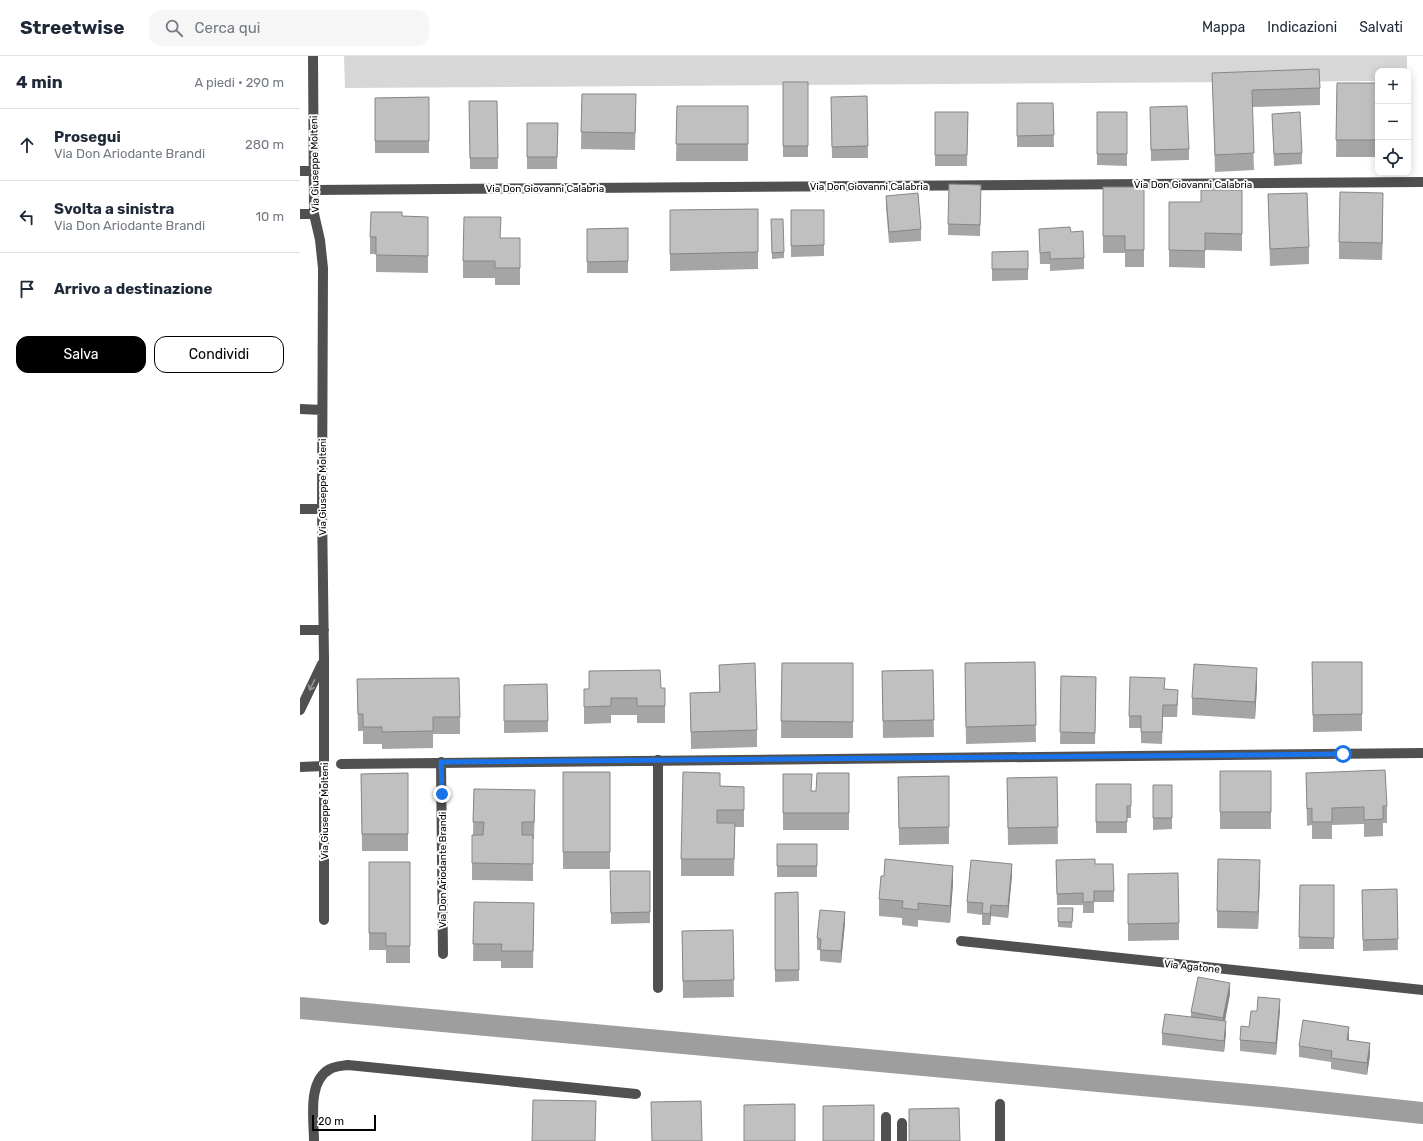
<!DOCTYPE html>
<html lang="it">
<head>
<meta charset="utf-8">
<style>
  :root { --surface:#fff; --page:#f6f6f7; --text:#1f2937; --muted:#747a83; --line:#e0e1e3; --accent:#000 }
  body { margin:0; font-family:Rubik,sans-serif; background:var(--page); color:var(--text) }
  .controls { position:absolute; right:12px; top:12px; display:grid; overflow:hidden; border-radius:8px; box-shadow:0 2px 10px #0003 }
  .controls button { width:36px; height:36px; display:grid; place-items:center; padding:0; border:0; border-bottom:1px solid var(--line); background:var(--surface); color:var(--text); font:20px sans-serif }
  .scale { position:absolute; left:12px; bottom:10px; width:64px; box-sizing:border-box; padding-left:4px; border:2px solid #000; border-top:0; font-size:11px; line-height:14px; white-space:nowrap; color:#000; -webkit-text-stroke:3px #fff; paint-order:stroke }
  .stop { position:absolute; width:12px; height:12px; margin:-9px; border:3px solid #1a73e8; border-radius:50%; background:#fff }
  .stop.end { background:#1a73e8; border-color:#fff; box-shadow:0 1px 4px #0008 }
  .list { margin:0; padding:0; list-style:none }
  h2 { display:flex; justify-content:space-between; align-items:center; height:52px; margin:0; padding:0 16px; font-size:17px }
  h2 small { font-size:13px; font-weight:400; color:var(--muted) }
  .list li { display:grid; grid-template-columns:26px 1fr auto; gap:12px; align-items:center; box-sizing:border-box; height:72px; padding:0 16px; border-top:1px solid var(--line) }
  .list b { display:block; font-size:15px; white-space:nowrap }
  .list p { margin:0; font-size:13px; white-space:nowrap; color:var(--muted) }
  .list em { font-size:13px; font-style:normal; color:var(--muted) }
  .actions { display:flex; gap:8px; padding:12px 16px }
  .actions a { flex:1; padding:9px 0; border:1px solid var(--accent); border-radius:12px; text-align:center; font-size:14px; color:var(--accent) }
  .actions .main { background:var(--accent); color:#fff }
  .icon { flex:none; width:22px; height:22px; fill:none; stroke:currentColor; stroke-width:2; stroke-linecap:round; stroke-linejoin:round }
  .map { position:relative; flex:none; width:1123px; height:1085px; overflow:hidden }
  header { display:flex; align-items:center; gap:24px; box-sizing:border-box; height:56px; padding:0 20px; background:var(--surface); border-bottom:1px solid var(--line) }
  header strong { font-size:19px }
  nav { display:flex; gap:22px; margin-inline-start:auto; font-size:14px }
  .search { width:280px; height:36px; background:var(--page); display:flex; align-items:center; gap:10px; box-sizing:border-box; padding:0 14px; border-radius:12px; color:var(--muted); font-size:15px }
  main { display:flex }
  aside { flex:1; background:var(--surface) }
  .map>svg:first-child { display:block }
  .green { fill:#d7d7d7 }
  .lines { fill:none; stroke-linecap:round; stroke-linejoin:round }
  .canal { stroke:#9e9e9e; stroke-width:22 }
  .minor { stroke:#505050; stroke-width:10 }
  .wall { fill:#a5a5a5 }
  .shaded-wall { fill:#868686 }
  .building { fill:#c0c0c0; stroke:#868686 }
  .oneway { stroke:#969696 }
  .route { stroke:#1a73e8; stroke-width:5 }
  .labels { text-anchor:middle; stroke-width:4; stroke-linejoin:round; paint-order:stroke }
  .street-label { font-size:10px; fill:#000; stroke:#fff }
</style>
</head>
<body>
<header>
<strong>Streetwise</strong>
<div class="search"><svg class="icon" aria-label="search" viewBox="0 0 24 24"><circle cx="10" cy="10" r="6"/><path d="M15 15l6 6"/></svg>Cerca qui</div>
<nav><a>Mappa</a><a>Indicazioni</a><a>Salvati</a></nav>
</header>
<main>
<aside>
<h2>4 min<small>A piedi · 290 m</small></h2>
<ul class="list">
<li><svg class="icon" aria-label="ahead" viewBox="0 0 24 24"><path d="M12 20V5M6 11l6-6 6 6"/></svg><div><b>Prosegui</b><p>Via Don Ariodante Brandi</p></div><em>280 m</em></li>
<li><svg class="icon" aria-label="left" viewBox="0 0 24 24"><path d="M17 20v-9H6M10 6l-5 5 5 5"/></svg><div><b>Svolta a sinistra</b><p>Via Don Ariodante Brandi</p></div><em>10 m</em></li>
<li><svg class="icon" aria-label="arrive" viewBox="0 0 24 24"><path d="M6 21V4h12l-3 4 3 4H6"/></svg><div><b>Arrivo a destinazione</b></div></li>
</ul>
<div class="actions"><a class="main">Salva</a><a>Condividi</a></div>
</aside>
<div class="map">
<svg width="1123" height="1085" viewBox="0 0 1123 1085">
  <rect width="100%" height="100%" fill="#fff"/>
  <path class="green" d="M 44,0 L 1107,0 L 1107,15 L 1078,15 L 1078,25 L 45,32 Z"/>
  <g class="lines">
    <path class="canal" d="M 0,952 L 972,1041 L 1123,1057"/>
    <path class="minor" d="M 13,0 L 14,158 L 20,184 L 23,212 L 22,453 L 24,604 L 24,864
      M 0,115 L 14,115
      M 14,134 L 1123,126
      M 0,158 L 14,158
      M 0,353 L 22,354
      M 0,453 L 22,453
      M 0,574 L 24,574
      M 0,654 L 22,608
      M 358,704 L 358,932
      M 141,706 L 143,898
      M 41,708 L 1123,697
      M 0,711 L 24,710
      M 661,885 L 1123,934
      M 14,1085 C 14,1064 7,1025 30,1013 C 35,1010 42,1010 48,1009 L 336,1038
      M 586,1085 L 586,1061
      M 602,1085 L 602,1067
      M 700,1085 L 700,1048"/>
  </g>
  <path class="wall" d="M 912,17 L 1020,32 L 1020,49 L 952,51 L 954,114 L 915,116 Z
    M 483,26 L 508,26 L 508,101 L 483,101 Z
    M 1037,27 L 1078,27 L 1078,101 L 1036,101 Z
    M 282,38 L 336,55 L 335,94 L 281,93 Z
    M 567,40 L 568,102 L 532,102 L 531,41 Z
    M 129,41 L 129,97 L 75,97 L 75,42 Z
    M 169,45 L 197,45 L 198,113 L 170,113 Z
    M 717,47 L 753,47 L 754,91 L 717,91 Z
    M 377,50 L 448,50 L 448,105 L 376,105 Z
    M 850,51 L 889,93 L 889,104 L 851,105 Z
    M 635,56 L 668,56 L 667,110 L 635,110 Z
    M 797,56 L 827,56 L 827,110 L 797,109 Z
    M 972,58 L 1002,97 L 1002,108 L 974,110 Z
    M 227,67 L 258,67 L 257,113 L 227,113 Z
    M 803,131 L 844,131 L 844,211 L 825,211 L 825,197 L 803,197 Z
    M 942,134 L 942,195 L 905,194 L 905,212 L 869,211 L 869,146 L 901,146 Z
    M 968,138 L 1009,191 L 1009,208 L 970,210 Z
    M 586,140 L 621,173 L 621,185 L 589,187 L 586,151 Z
    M 681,140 L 680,180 L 648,179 L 648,168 Z
    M 458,153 L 458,213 L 370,215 L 370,154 Z
    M 491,154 L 524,154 L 524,200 L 491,201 Z
    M 1083,154 L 1082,204 L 1039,203 L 1039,186 Z
    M 102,160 L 128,161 L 128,217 L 76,216 L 76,198 L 70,198 L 70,181 Z
    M 471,163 L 484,196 L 484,202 L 472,203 Z
    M 328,172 L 328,217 L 287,217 L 287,173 Z
    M 739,173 L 771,176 L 784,202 L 784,213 L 750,215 L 750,208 L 740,208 Z
    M 201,182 L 220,182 L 220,229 L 195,229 L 195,222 L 163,222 L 163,205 Z
    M 728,195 L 728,224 L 692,225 L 692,196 Z
    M 735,606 L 736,686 L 666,688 L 665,607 Z
    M 1012,606 L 1062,606 L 1062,675 L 1013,676 Z
    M 482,607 L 553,607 L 553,682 L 481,682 Z
    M 419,609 L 457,674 L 457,691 L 391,693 L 390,637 L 419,636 Z
    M 633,614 L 634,681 L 583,682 L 582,615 Z
    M 289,615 L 361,632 L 365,632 L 365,667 L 337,667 L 337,659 L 311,659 L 311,667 L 284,668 L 284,633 L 289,633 Z
    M 761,620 L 796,621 L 795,688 L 760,688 Z
    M 57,623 L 160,661 L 160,678 L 133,678 L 133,692 L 82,693 L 82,688 L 63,688 L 63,675 L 58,675 Z
    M 204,629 L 248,665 L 248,676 L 204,677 Z
    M 957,629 L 955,663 L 892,659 L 892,642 Z
    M 865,633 L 878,645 L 877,661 L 863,661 L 862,688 L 841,687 L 841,672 L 829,672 L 829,660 Z
    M 920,715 L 971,715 L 971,773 L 920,773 Z
    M 263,716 L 310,716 L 310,813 L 263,813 Z
    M 108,717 L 108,795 L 62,795 L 61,718 Z
    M 549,717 L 549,774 L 483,774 L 483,718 L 512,735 L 516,735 Z
    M 1006,717 L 1087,750 L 1087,767 L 1083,767 L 1083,780 L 1064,781 L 1064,768 L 1032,769 L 1032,783 L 1012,783 L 1012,769 L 1007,770 Z
    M 649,720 L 649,788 L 599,789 L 598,721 Z
    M 757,721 L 758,788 L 708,789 L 707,722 Z
    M 796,728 L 831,728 L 831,762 L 827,762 L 827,777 L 796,777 Z
    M 853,729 L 872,729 L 872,773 L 853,774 Z
    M 420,730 L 444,731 L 444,771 L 435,771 L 434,820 L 381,820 L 381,803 Z
    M 174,733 L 235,751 L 234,783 L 233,783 L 233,825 L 172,824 L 172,779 L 173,779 Z
    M 477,788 L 517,788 L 517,821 L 477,821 Z
    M 756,804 L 795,808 L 814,835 L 814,846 L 794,846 L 794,857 L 783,857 L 783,849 L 757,849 Z
    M 69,806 L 110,806 L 110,907 L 86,907 L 86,894 L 69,894 Z
    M 310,815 L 350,815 L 350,867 L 311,868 Z
    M 828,818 L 879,867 L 879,884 L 828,885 Z
    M 712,819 L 708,862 L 691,860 L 690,869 L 682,869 L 682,859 L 667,857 L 667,846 Z
    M 960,821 L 958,873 L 917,872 L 917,855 Z
    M 653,827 L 650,867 L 618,864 L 618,871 L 602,869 L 602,862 L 579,860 L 579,843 Z
    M 1000,829 L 1034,829 L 1034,893 L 999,893 Z
    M 1097,833 L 1098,894 L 1063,895 L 1062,834 Z
    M 498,836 L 499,925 L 475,926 L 475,837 Z
    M 174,846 L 234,864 L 233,912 L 201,912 L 201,905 L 173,905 Z
    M 758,852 L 773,852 L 772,872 L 758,871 Z
    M 545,867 L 541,907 L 520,905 L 520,894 L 517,894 L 517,882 Z
    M 433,874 L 434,941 L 383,942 L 382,875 Z
    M 930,938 L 925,965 L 926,977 L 924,996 L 862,989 L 862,977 L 891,961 L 891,956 Z
    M 980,954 L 976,999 L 940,995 L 940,984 L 949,971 L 957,955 Z
    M 1049,982 L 1049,984 L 1070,999 L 1067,1019 L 1031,1013 L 1031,1006 L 999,1001 L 999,990 Z"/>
  <path class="shaded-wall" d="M 1083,137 L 1083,154 L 1082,204 L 1082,187 Z
    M 957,612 L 957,629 L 955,663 L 955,646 Z
    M 960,804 L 960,821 L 958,873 L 958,856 Z
    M 712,808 L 712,819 L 708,862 L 708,850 Z
    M 653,810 L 653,827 L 650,867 L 650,850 Z
    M 691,849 L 691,860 L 690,869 L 690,858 Z
    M 545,856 L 545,867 L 541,907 L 541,895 Z
    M 930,927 L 930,938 L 923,974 L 923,962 Z
    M 980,943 L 980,954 L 976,999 L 976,987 Z
    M 926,965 L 926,977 L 924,996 L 924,985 Z
    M 1049,971 L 1049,982 L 1047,995 L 1047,984 Z
    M 1070,987 L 1070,999 L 1067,1019 L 1067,1007 Z"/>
  <path class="building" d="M 1019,13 L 1020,32 L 952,34 L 954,97 L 915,99 L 912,17 Z
    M 483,26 L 508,26 L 508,90 L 483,90 Z
    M 1037,27 L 1078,27 L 1078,84 L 1036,84 Z
    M 282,38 L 336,38 L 335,77 L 281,76 Z
    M 567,40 L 568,90 L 532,91 L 531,41 Z
    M 129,41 L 129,85 L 75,85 L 75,42 Z
    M 169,45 L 197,45 L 198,102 L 170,102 Z
    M 717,47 L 753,47 L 754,79 L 717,80 Z
    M 377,50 L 448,50 L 448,88 L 376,88 Z
    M 887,50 L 889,93 L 851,94 L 850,51 Z
    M 635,56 L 668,56 L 667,99 L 635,99 Z
    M 797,56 L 827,56 L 827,98 L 797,98 Z
    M 1000,56 L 1002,97 L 974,98 L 972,58 Z
    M 227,67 L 258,67 L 257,101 L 227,101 Z
    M 649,128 L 681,129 L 680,169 L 648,168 Z
    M 803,131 L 844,131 L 844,194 L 825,194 L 825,180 L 803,180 Z
    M 901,134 L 942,134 L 942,178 L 905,177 L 905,195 L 869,194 L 869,146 L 901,146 Z
    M 1040,136 L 1083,137 L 1082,187 L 1039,186 Z
    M 618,137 L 621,173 L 589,176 L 586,140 Z
    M 1007,137 L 1009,191 L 970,193 L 968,138 Z
    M 458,153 L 458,196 L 370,198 L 370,154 Z
    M 491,154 L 524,154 L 524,189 L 491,190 Z
    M 71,156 L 102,156 L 102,160 L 128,161 L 128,200 L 76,199 L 76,181 L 70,181 Z
    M 164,161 L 201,161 L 200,182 L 220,182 L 220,212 L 195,212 L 195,205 L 163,205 Z
    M 471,163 L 483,163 L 484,196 L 472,197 Z
    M 770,171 L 771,176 L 783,175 L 784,202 L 750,203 L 750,196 L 740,197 L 739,173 Z
    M 328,172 L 328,205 L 287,206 L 287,173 Z
    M 728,195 L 728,213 L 692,213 L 692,196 Z
    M 735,606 L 736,669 L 666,671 L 665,607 Z
    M 1012,606 L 1062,606 L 1062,658 L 1013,659 Z
    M 455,607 L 457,674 L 391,676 L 390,637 L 420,636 L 419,609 Z
    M 482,607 L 553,607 L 553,666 L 481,665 Z
    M 894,608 L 957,612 L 955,646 L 892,642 Z
    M 360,614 L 361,632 L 365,632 L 365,650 L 337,650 L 337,642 L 311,642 L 311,650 L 284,651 L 284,633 L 289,633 L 289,615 Z
    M 633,614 L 634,664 L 583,665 L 582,615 Z
    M 761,620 L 796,621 L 795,677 L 760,676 Z
    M 830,621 L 865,622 L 864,633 L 878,634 L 877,649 L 863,649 L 862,676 L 841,676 L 841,660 L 829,660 Z
    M 159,622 L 160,661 L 133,661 L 133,675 L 82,676 L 82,671 L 63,671 L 63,658 L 58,658 L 57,623 Z
    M 247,628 L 248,665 L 204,665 L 204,629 Z
    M 1085,714 L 1087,750 L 1083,750 L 1083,763 L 1064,764 L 1064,751 L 1032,752 L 1032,766 L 1012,766 L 1012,752 L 1007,753 L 1006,717 Z
    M 920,715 L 971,715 L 971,756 L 920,756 Z
    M 263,716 L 310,716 L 310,796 L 263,796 Z
    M 383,716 L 420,717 L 420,730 L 444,731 L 444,754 L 417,754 L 417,767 L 435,767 L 434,803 L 381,803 Z
    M 108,717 L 108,778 L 62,778 L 61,718 Z
    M 517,717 L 549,717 L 549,757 L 483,757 L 483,718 L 512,718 L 511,735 L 516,735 Z
    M 649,720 L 649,771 L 599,772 L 598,721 Z
    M 757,721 L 758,771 L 708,772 L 707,722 Z
    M 796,728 L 831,728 L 831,750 L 827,750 L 827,766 L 796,766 Z
    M 853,729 L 872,729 L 872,762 L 853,762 Z
    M 174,733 L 235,734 L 234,766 L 222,766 L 222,779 L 233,779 L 233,808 L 172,807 L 172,779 L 183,779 L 184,766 L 173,766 Z
    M 477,788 L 517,788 L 517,810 L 477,810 Z
    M 585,803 L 653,810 L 650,850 L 618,847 L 618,854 L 602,852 L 603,845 L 579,843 L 581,820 L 584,820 Z
    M 795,803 L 795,808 L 813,808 L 814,835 L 794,835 L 794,846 L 783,846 L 783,837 L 757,838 L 756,804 Z
    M 918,803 L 960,804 L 958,856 L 917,855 Z
    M 671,804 L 712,808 L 708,850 L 691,849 L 690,858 L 682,857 L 683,847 L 667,846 Z
    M 69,806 L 110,806 L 110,890 L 86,890 L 86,877 L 69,877 Z
    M 310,815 L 350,815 L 350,856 L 311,857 Z
    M 878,817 L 879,867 L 828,868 L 828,818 Z
    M 1000,829 L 1034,829 L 1034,882 L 999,881 Z
    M 1097,833 L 1098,883 L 1063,884 L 1062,834 Z
    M 498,836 L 499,914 L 475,914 L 475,837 Z
    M 174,846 L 234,847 L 233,895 L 201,895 L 202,888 L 173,888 Z
    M 758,852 L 773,852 L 772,866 L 758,866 Z
    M 520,854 L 545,856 L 541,895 L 520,894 L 521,883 L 517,882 Z
    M 433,874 L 434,924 L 383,925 L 382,875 Z
    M 898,921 L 930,927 L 923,962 L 891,956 Z
    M 958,941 L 980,943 L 976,987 L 940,984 L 941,970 L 949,971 L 951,955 L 957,955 Z
    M 865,958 L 926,965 L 924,985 L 862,977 Z
    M 1003,964 L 1049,971 L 1047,984 L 1070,987 L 1067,1007 L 1031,1002 L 1032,995 L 999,990 Z
    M 233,1044 L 296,1045 L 295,1085 L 232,1085 Z
    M 401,1045 L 402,1085 L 352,1085 L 351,1046 Z
    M 495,1048 L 495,1085 L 444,1085 L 444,1049 Z
    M 574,1049 L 574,1085 L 523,1085 L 523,1050 Z
    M 659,1052 L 660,1085 L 609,1085 L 609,1053 Z"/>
  <defs><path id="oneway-shaft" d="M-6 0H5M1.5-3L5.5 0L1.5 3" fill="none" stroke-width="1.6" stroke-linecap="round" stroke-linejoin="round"/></defs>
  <use class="oneway" href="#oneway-shaft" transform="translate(12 629) rotate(116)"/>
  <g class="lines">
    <path class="route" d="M 142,738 L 141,706 L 1043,698"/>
  </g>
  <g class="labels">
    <g class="street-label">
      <text transform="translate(14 108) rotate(-91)" y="4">Via Giuseppe Molteni</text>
      <text x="893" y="132">Via Don Giovanni Calabria</text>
      <text x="569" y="134">Via Don Giovanni Calabria</text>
      <text x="245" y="136">Via Don Giovanni Calabria</text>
      <text transform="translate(22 431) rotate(-90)" y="4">Via Giuseppe Molteni</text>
      <text transform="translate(24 755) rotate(-90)" y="4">Via Giuseppe Molteni</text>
      <text transform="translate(142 814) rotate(-90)" y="4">Via Don Ariodante Brandi</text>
      <text transform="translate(892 910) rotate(6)" y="4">Via Agatone</text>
    </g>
  </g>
</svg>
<div class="controls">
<button>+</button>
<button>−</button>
<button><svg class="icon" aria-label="locate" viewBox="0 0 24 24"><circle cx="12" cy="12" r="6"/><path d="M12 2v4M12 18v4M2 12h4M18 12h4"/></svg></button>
</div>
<div class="scale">20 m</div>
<div class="stop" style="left:1043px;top:698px"></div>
<div class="stop end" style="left:142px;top:738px"></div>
</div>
</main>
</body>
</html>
